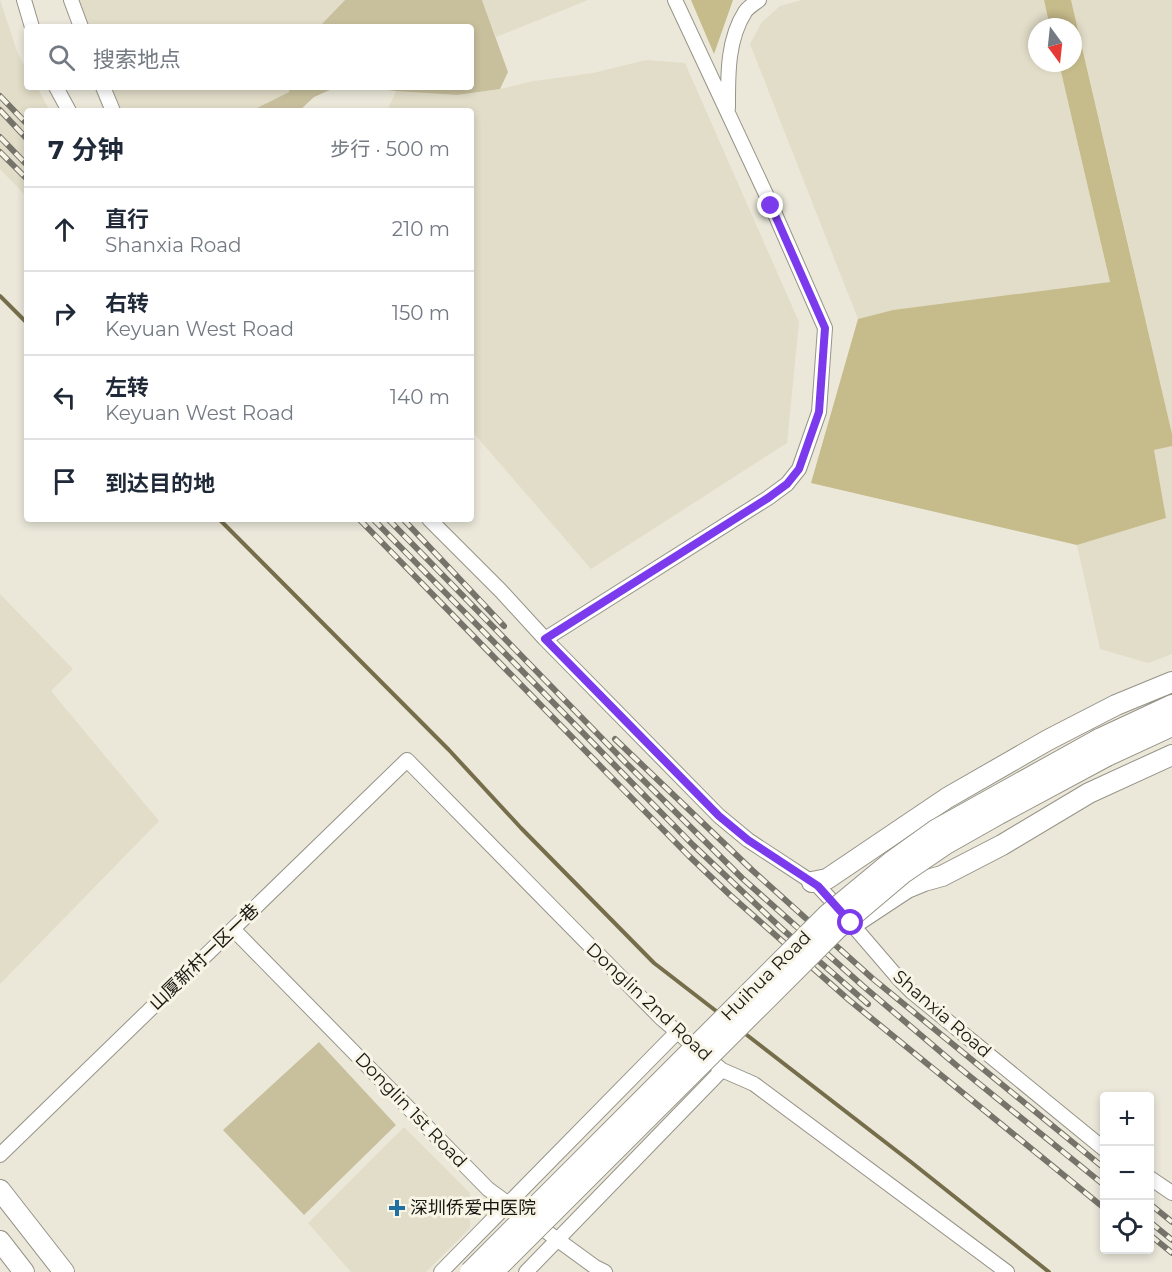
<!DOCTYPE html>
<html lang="zh">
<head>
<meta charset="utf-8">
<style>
  :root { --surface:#fff; --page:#f6f6f7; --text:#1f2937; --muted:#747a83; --line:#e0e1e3 }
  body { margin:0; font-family:Montserrat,"Noto Sans SC",sans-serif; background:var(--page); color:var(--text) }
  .controls { position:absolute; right:18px; bottom:18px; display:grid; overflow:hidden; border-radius:6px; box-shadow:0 3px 9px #0003 }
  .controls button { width:54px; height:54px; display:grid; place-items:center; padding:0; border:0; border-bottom:2px solid var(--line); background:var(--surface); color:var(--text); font:30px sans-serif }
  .compass { position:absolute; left:1028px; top:18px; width:54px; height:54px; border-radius:50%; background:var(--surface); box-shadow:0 3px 9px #0003; rotate:165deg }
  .stop { position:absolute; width:18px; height:18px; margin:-14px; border:4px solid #7c3aed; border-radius:50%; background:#fff }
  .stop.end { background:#7c3aed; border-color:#fff; box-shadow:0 2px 6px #0008 }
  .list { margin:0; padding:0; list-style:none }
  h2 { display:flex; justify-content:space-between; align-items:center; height:78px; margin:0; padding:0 24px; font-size:26px }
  h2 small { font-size:20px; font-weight:400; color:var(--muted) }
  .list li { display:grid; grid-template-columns:39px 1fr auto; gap:18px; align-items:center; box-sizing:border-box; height:84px; padding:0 24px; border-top:2px solid var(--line) }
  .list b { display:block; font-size:22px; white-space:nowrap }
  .list p { margin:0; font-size:20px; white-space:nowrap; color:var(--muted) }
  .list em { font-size:20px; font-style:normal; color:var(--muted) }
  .icon { flex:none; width:33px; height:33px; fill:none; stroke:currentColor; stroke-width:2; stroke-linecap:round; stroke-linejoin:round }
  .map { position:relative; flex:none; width:1172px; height:1272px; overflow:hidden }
  .search { position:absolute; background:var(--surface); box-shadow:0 3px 9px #0003; left:24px; top:24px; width:450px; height:66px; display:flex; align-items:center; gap:15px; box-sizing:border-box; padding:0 21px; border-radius:6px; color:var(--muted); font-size:22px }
  .panel { position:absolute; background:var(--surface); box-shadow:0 3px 9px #0003; left:24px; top:108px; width:450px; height:414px; border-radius:6px }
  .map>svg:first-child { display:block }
  .built { fill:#e2ddc8 }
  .green { fill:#c8c09d }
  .forest { fill:#c6bb8a }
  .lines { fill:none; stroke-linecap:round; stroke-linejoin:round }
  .stream { stroke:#766e4b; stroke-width:4 }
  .street-casing { stroke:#969387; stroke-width:16 }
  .secondary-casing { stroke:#969387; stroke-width:22 }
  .street { stroke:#fff; stroke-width:14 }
  .secondary { stroke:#fff; stroke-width:20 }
  .rail-casing { stroke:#75736a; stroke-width:6 }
  .rail { stroke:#f8f5e7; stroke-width:4; stroke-dasharray:11; stroke-linecap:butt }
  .secondary-bridge-casing { stroke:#969387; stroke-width:22; stroke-linecap:butt }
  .secondary-bridge { stroke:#fff; stroke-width:20 }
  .route { stroke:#7c3aed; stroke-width:8 }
  .poi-dot { fill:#2170a2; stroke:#f8f5e7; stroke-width:2 }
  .labels { text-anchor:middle; stroke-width:6; stroke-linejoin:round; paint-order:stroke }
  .street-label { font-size:18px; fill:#181712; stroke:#f8f5e7 }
  .poi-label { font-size:18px; fill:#181712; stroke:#f8f5e7; text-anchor:start }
</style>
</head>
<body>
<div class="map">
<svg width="1172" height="1272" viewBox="0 0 1172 1272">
  <rect width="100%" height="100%" fill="#ebe8da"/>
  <path class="built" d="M 0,0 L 18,54 L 27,70 L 27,87 L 37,87 L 50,111 L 27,111 L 27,197 L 0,169 Z
    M 64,0 L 345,0 L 319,27 L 73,27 Z
    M 482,0 L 588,0 L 496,37 Z
    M 802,0 L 1044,0 L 1050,27 L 1037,27 L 1037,63 L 1059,63 L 1110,282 L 893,310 L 858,319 L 750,44 L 762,22 L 780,6 Z
    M 1071,0 L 1172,0 L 1172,434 L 1112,174 Z
    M 646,60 L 685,63 L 799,322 L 787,443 L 591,569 L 471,430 L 471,111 L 387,111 L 396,91 L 457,95 L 500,89 L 534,81 L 593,73 Z
    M 94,87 L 290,87 L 289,92 L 251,111 L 103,111 Z
    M 1172,446 L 1172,654 L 1148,663 L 1100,649 L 1077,545 L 1166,518 L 1154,450 Z
    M 0,594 L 73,669 L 51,691 L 159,821 L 0,984 Z
    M 404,1127 L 470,1193 L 470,1228 L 426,1272 L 351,1272 L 308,1223 Z"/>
  <path class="green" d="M 345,0 L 482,0 L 508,72 L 500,89 L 457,95 L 396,91 L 378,89 L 332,89 L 314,97 L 299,111 L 251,111 L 289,92 L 290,87 L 471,87 L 471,27 L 319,27 Z
    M 319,1042 L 396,1125 L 304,1215 L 223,1130 Z"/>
  <path class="forest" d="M 691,0 L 733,0 L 714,54 Z
    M 1044,0 L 1071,0 L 1172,434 L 1172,446 L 1154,450 L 1166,518 L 1077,545 L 811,483 L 858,319 L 893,310 L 1110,282 L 1059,63 L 1073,63 L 1073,27 L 1050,27 Z"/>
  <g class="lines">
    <path class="stream" d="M 0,296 L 27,323
      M 219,519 L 449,750 L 521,828 L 654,963 L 720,1014
      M 743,1032 L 911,1162 L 1049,1272"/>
    <g class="street-casing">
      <path id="street" d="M 24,0 L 32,27
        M 71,0 L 81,27
        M 56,87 L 69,111
        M 103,87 L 113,111
        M 728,108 C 728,76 727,40 745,12 C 748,7 754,4 759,0
        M 429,519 L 501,591 L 545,639 L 719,816 L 748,840 L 818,886 L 831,900 L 899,979 L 912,992 L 1104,1149
        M 545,639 L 768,498 L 787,484 L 799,469 L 819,412 L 825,328 L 771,205 L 675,0
        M 233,929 L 488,1189 L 595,1267 L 605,1272
        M 0,1155 L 407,760 L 662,1019 L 722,1070 L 754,1084 L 1007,1272
        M 1150,1178 L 1172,1193
        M 441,1272 L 677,1032
        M 526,1272 L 722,1070"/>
    </g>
    <g class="secondary-casing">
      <path id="secondary" d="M 1099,739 L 1172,705
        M 1107,756 L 1172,726
        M 812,882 L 827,879 L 947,798 L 1048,740 L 1116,705 L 1172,682
        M 857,921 L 907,888 L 924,881 L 942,876 L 1002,845 L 1089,793 L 1172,755
        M 0,1190 L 64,1272
        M 0,1241 L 24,1272"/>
    </g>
    <use href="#street" class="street"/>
    <use href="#secondary" class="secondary"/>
    <g class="rail-casing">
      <path id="rail" d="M 0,96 L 27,124
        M 0,110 L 27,139
        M 0,137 L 27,165
        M 0,152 L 27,179
        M 359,519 L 610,776 L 689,856 L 730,895 L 849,1000 L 1104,1208
        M 373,519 L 693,845 L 781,928 L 868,1004
        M 388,519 L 627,764 L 742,878 L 863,986 L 956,1065 L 1104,1185
        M 403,519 L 504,626
        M 615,739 L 752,870 L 872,978 L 1104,1168
        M 1150,1204 L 1172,1222
        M 1150,1222 L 1172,1240
        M 1150,1235 L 1172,1253"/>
    </g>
    <use href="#rail" class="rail"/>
    <g class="secondary-bridge-casing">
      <path id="secondary-bridge" d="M 470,1272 L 827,915 L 891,862 L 937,829 L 1099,739
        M 493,1272 L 838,928 L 902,874 L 946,844 L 999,814 L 1107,756"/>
    </g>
    <use href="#secondary-bridge" class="secondary-bridge"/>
  </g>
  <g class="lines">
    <path class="route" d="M 771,206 L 825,328 L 819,412 L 799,469 L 787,484 L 768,498 L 545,639 L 719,816 L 748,840 L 818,886 L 851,923"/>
  </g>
  <path class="poi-dot" d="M394 1199h6v6h6v6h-6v6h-6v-6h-6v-6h6z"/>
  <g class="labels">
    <g class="street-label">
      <text transform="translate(204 957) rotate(-44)" y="6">山厦新村一区一巷</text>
      <text transform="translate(766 976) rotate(-45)" y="6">Huihua Road</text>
      <text transform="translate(649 1002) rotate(43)" y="6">Donglin 2nd Road</text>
      <text transform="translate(942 1014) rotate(41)" y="6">Shanxia Road</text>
      <text transform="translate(411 1110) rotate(46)" y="6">Donglin 1st Road</text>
    </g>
    <g class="poi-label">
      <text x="410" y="1214">深圳侨爱中医院</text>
    </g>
  </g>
</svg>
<div class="controls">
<button>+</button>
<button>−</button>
<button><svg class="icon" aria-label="locate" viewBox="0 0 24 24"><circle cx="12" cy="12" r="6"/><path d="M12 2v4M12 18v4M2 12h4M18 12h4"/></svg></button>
</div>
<svg class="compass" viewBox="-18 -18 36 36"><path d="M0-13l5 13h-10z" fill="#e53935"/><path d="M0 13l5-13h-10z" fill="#747a83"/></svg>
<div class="stop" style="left:851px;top:923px"></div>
<div class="stop end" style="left:771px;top:206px"></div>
<div class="search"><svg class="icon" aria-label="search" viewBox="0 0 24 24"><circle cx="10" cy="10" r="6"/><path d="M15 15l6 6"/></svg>搜索地点</div>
<section class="panel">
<h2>7 分钟<small>步行 · 500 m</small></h2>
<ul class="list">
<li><svg class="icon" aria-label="ahead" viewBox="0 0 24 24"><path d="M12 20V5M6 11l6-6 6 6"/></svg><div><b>直行</b><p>Shanxia Road</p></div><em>210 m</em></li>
<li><svg class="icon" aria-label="right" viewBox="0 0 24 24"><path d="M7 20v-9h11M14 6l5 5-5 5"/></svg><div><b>右转</b><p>Keyuan West Road</p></div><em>150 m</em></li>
<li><svg class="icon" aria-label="left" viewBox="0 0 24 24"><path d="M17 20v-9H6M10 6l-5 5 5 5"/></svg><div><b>左转</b><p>Keyuan West Road</p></div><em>140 m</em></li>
<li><svg class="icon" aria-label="arrive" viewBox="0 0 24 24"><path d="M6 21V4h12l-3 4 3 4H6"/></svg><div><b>到达目的地</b></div></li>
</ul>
</section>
</div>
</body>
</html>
